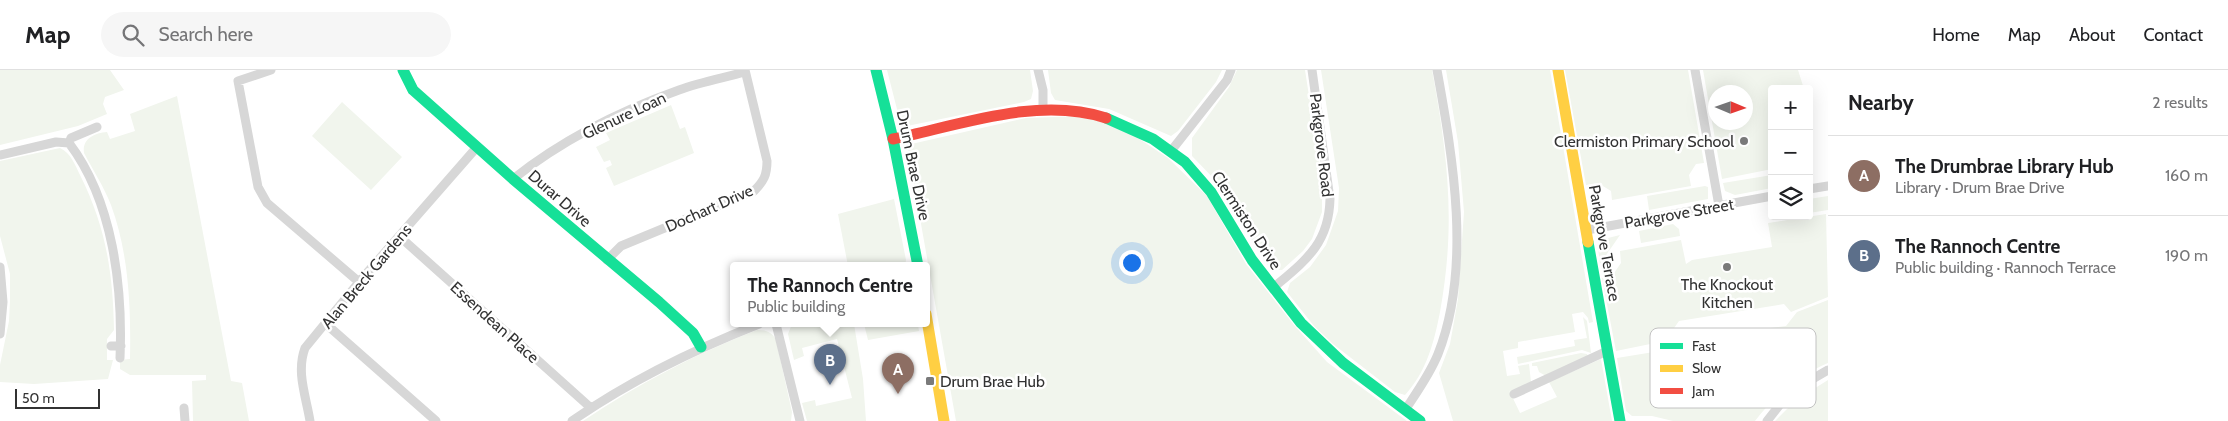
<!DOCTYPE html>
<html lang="en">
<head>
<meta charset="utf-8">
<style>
  :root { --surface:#fff; --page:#f6f6f6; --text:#202124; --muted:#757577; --line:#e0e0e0; --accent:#7a7a7a }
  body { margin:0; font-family:Cabin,sans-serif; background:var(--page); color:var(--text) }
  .controls { position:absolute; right:15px; top:15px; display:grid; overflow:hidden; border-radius:5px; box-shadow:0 5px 20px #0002 }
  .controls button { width:45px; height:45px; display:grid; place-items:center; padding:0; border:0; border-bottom:1px solid var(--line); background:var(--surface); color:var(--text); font:25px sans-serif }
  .compass { position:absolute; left:1708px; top:15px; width:45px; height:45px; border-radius:50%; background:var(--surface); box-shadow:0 5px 20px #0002; rotate:92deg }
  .scale { position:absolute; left:15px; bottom:12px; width:85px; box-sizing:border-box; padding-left:5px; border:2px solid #333; border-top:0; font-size:14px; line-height:18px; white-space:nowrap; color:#333; -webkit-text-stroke:4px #fff; paint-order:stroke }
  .you { position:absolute; left:1131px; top:192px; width:18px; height:18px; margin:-12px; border:4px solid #fff; border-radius:50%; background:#1a73e8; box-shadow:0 0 0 8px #1a73e833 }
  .badge { display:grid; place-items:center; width:32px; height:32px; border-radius:50%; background:var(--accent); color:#fff; font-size:16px; font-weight:700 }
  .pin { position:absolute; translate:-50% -41px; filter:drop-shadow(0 1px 2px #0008) }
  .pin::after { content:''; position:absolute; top:26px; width:18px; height:15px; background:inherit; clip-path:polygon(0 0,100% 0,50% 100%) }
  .popup { position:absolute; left:730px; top:192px; width:200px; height:65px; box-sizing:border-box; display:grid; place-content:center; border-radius:5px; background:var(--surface); filter:drop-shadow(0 1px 4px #0005); font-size:16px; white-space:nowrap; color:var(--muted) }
  .popup b { font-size:19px; color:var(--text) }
  .popup::after { content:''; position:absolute; left:50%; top:100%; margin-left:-10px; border:10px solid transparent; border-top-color:var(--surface) }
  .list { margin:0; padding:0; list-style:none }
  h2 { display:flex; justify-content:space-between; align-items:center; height:65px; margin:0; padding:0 20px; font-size:21px }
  h2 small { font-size:16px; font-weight:400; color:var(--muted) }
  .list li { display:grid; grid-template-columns:32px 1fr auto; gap:15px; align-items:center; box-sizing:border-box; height:80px; padding:0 20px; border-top:1px solid var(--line) }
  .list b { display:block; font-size:19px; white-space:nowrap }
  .list p { margin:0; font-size:16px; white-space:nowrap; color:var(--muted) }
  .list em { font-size:16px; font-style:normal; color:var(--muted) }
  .icon { flex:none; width:28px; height:28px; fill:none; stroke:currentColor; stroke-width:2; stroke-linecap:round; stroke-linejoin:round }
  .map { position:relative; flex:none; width:1828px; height:351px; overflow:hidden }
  header { display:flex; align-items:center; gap:30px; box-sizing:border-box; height:70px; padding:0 25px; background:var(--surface); border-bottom:1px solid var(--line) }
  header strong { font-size:24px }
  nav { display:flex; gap:28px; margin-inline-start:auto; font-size:18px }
  .search { width:350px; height:45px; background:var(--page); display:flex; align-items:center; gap:12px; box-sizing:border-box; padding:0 18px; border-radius:28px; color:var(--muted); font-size:19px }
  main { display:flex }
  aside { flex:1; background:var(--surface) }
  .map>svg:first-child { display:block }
  .green { fill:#f1f5ed; fill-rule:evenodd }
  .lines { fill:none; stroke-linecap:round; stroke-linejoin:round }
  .street { stroke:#d7d7d7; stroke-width:9 }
  .fast { stroke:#16e098; stroke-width:11 }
  .slow { stroke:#ffcf43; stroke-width:11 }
  .jam { stroke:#f24e42; stroke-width:11 }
  .poi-dot { fill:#7a7a7a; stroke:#fff; stroke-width:2 }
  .labels { text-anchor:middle; stroke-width:5; stroke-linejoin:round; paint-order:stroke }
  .street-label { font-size:16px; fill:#333; stroke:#fff }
  .poi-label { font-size:16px; fill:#333; stroke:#fff; text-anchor:end }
  .key { fill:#fff; stroke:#c2c2c2; stroke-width:1 }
  .key-label { font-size:14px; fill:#333 }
</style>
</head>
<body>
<header>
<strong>Map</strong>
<div class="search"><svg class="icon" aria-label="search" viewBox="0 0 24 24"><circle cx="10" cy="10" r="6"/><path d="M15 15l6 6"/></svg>Search here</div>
<nav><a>Home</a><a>Map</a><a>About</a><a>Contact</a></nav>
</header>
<main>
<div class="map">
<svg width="1828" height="351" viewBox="0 0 1828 351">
  <rect width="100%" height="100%" fill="#fff"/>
  <path class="green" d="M 0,0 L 110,0 L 124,20 L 105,27 L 103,34 L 107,44 L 78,56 L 0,75 Z
    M 887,0 L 1030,0 L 1033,21 L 1031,29 L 1024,32 L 907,56 L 900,51 Z
    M 1048,0 L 1222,0 L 1216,12 L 1178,61 L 1171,66 L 1109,39 L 1055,30 L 1051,23 Z
    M 1237,0 L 1305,0 L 1322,111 L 1322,142 L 1312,169 L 1303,181 L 1282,200 L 1273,200 L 1264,191 L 1218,113 L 1192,86 L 1192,68 L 1229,17 Z
    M 1321,0 L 1432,0 C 1448,87 1456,154 1440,242 C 1434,272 1427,301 1405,325 L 1395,322 L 1333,274 L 1314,256 L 1287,222 L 1290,213 L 1310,197 L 1326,175 L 1338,141 L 1339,118 Z
    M 1446,0 L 1550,0 L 1593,252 L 1589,253 L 1588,248 L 1583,242 L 1572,244 L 1575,262 L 1518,272 L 1518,278 L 1503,281 L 1507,306 L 1520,304 L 1518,296 L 1529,294 L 1531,312 L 1511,323 L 1509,320 L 1520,343 L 1557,327 L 1549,312 L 1601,289 L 1612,351 L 1453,351 L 1439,303 L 1450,274 L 1458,229 L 1464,142 L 1458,72 Z
    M 1565,0 L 1688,0 L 1704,93 L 1696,94 L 1689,105 L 1691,116 L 1612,130 L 1611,121 L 1598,113 L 1586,115 Z
    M 1703,0 L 1798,0 L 1804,19 L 1772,19 L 1772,99 L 1722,109 ZM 1716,22 L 1746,22 L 1746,52 L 1716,52 Z
    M 177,26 L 231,311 L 242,313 L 249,351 L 193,351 L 192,311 L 206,310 L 206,305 L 130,305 L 120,299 L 120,290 L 130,289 C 131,238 129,184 111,135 C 104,117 93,100 84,83 C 82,69 94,63 107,62 L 110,69 L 135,61 L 130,44 Z
    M 342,32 L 402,87 L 371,120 L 312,66 Z
    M 671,35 L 680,59 L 685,57 L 694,83 L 614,116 L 606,98 L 612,95 L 610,90 L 604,92 L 596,77 L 610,70 L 606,63 Z
    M 1083,46 L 1129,62 L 1168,88 L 1207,126 L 1246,194 L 1294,255 L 1327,292 L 1407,351 L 956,351 L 907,75 L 1026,48 Z
    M 60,78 C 71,83 75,95 80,105 C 106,157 113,203 114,260 L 107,269 L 107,290 L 113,290 L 108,309 L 34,314 L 0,312 L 0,295 L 9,251 L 10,231 L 10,204 L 0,166 L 0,91 Z
    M 1772,105 L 1772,118 L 1735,125 L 1725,121 L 1723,113 Z
    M 1705,116 L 1708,117 L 1708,129 L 1649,140 L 1647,126 Z
    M 1828,126 L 1828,140 L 1809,143 L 1809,129 Z
    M 894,129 L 906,190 L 905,196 L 848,196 L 838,144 Z
    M 1826,144 L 1828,227 L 1791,242 L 1784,234 L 1679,251 L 1665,271 L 1616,281 L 1602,208 L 1612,206 L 1621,193 L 1620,181 L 1681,170 L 1686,194 L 1692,190 L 1772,177 L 1768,153 Z
    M 1673,154 L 1679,159 L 1680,166 L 1641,173 L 1639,161 Z
    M 1620,165 L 1600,194 L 1598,178 L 1600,170 Z
    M 1828,230 L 1828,293 C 1799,305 1774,326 1755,351 L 1673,351 L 1652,346 L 1632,346 L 1626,341 L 1617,288 L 1666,280 L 1673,286 L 1688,284 L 1689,289 L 1723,283 L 1725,294 L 1741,291 L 1740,280 L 1759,277 L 1756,260 L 1786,256 L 1797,242 Z
    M 1583,247 L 1587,251 L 1591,283 L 1582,280 L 1518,294 L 1517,287 L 1575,276 L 1574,270 L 1587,268 Z
    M 792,254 L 854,254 L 863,309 L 866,351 L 807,351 L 802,333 L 815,330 L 816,336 L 852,328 L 837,269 L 802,278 L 804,286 L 794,290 L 788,264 Z
    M 864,254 L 918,254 L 919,261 L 868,270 Z
    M 757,260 C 766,260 772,262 776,270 L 792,342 L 791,351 L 583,351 C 638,314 695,284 757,260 Z
    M 1581,283 L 1587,284 L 1588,286 L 1546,306 L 1539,302 L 1537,296 L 1532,296 L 1532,293 Z
    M 1828,310 L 1828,351 L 1775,351 L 1796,330 Z"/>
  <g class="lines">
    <path class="street" d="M 271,0 L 238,11 L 258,117 L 267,133 L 359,212
      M 1038,0 L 1043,20 L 1043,40
      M 1695,0 L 1719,136
      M 69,73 C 113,131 123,217 120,288
      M 1171,81 L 1227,10 L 1231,0
      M 0,85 L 56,72 L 69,73 L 71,68 L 97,57
      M 513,109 C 562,70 620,41 679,20 C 700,12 723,8 745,2
      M 1809,119 L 1828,116
      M 1587,160 L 1772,126
      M 399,166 L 591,338
      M 607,190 L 621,176 L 754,121 C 764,111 767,105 767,91 L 745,0
      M 0,197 L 3,232 L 0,264
      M 1273,218 C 1305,191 1329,174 1330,129 L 1312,0
      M 326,254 L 436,351
      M 776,254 L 800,351
      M 111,276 L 121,276
      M 1514,324 L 1607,281
      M 184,338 L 185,351
      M 1405,340 C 1417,322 1430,304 1438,284 C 1472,198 1453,88 1437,0
      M 310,351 C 306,326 296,302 305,278 L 359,212 L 477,77
      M 572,351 C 631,310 693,280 759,254
      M 1767,351 L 1790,322 L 1828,300"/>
    <path class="fast" d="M 403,0 L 413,20 L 513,109 L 659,232 L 693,263 L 701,277
      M 876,0 L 893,69 L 918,196
      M 1106,48 L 1153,69 L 1185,92 L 1211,122 L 1252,190 L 1301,253 L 1343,293 L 1420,351
      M 1588,172 L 1620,351"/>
    <path class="slow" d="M 1558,0 L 1588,172
      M 926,244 L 944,351"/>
    <path class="jam" d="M 893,69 C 960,55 1038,26 1106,48"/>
  </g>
  <g class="poi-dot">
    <circle cx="1744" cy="71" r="5"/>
    <circle cx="1727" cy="197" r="5"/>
    <rect x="925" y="306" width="10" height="10" rx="2.5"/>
  </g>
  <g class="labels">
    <g class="street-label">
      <text transform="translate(624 45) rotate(-25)" y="6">Glenure Loan</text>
      <text transform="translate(1322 75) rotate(83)" y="6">Parkgrove Road</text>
      <text transform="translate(914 95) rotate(78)" y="6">Drum Brae Drive</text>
      <text transform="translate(560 128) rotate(41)" y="6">Durar Drive</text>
      <text transform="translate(709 138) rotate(-24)" y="6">Dochart Drive</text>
      <text transform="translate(1679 143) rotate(-10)" y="6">Parkgrove Street</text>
      <text transform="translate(1247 150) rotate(57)" y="6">Clermiston Drive</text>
      <text transform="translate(1605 173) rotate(80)" y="6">Parkgrove Terrace</text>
      <text transform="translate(366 206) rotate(-50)" y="6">Alan Breck Gardens</text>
      <text transform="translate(495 252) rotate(42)" y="6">Essendean Place</text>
    </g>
    <g class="poi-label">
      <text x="1734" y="77">Clermiston Primary School</text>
      <text x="1727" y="220" text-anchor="middle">The Knockout<tspan x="1727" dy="18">Kitchen</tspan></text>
      <text x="940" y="317" text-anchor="start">Drum Brae Hub</text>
    </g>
  </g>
  <rect x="1650" y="258" width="166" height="80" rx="8" class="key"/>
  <rect x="1660" y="273" width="23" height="6" fill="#16e098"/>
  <rect x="1660" y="295" width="23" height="7" fill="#ffcf43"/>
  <rect x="1660" y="318" width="23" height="6" fill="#f24e42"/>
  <g class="key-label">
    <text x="1692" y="281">Fast</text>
    <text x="1692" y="303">Slow</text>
    <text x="1692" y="326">Jam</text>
  </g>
</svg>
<div class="controls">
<button>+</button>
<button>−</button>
<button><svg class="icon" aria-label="layers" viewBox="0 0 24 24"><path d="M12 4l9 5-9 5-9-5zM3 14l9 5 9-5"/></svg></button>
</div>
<svg class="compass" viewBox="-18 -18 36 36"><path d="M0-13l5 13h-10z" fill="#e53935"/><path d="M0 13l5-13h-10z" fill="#757577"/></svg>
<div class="scale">50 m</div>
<div class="you"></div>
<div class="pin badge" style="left:898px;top:324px;background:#8d6e63">A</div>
<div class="pin badge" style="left:830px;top:315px;background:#5c6f8a">B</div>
<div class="popup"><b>The Rannoch Centre</b>Public building</div>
</div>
<aside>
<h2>Nearby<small>2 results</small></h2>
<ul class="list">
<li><span class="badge" style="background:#8d6e63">A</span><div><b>The Drumbrae Library Hub</b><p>Library · Drum Brae Drive</p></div><em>160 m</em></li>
<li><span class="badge" style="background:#5c6f8a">B</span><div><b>The Rannoch Centre</b><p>Public building · Rannoch Terrace</p></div><em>190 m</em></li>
</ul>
</aside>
</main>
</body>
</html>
